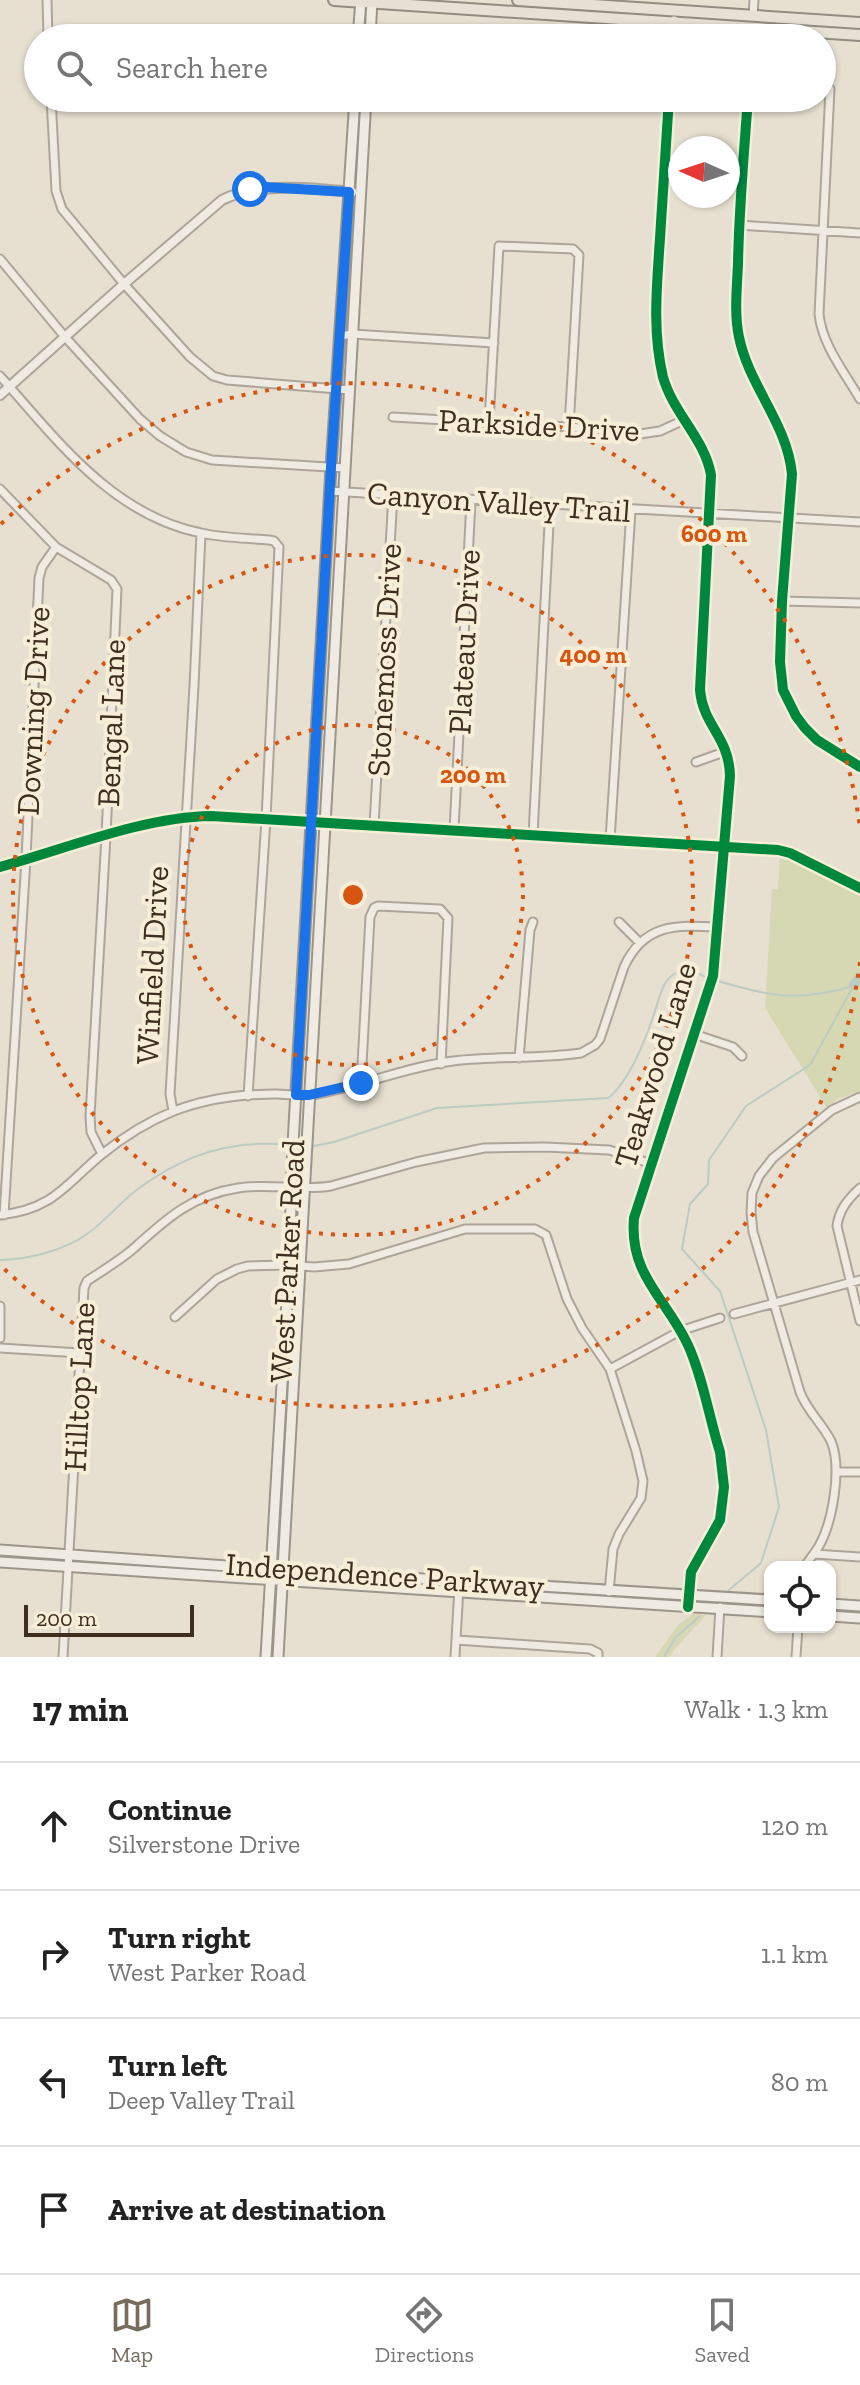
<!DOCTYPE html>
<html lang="en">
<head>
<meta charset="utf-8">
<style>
  :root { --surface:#fff; --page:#f2f2f2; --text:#222; --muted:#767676; --line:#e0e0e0; --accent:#786c5e }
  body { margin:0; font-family:"Zilla Slab",serif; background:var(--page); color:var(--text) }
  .controls { position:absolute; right:24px; bottom:24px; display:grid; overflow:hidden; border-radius:16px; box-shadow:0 2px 6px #0004 }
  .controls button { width:72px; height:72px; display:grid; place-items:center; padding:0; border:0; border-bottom:2px solid var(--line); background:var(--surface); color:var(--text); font:40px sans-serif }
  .compass { position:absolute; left:668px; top:136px; width:72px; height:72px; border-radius:50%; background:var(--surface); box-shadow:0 2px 6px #0004; rotate:273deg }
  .scale { position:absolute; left:24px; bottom:20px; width:170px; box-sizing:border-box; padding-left:8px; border:4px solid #3d2e20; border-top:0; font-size:22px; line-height:28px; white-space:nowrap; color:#3d2e20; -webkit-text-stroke:6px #f7eed8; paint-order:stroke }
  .stop { position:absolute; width:24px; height:24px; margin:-18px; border:6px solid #1a73e8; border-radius:50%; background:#fff }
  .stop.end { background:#1a73e8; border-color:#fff; box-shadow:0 2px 8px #0008 }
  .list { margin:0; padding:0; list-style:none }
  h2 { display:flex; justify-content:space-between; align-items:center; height:104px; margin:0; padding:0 32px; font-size:34px }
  h2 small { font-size:26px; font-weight:400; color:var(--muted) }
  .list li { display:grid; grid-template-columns:52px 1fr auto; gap:24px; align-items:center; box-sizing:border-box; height:128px; padding:0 32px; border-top:2px solid var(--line) }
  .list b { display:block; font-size:30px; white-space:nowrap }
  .list p { margin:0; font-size:26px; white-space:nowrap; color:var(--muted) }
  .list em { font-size:26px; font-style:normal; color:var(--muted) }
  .icon { flex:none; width:44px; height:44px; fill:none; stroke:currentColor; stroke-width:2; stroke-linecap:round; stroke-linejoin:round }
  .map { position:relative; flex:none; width:860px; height:1657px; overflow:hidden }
  .search { position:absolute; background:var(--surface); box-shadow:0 2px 6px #0004; left:24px; right:24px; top:24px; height:88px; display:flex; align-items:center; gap:20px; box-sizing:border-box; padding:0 28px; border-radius:44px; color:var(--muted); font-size:30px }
  .sheet { height:616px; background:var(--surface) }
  nav { display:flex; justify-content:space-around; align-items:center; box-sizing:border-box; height:112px; border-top:2px solid var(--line); background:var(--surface); font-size:22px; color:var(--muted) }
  nav a { display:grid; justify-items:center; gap:4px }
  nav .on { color:var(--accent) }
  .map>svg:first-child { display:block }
  .green { fill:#d6d7b3 }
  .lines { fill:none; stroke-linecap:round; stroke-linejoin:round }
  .stream { stroke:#bcccc2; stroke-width:2 }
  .river { stroke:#bcccc2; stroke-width:10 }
  .minor-casing { stroke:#ada599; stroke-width:11 }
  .tertiary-casing { stroke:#ada599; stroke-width:12 }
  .secondary-casing { stroke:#9c958a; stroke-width:13 }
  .primary-casing { stroke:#928b80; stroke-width:14 }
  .minor { stroke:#efebe3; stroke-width:7 }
  .tertiary { stroke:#efebe3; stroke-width:8 }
  .secondary { stroke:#efebe3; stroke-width:9 }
  .primary { stroke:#e6e1d4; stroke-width:10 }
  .cycleway-casing { stroke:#f7eed8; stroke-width:15 }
  .cycleway { stroke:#00873e; stroke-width:10 }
  .route { stroke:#1a73e8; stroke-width:10 }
  .ring { fill:none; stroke:#d7550e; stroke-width:4; stroke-dasharray:4 8 }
  .labels { text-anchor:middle; stroke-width:8; stroke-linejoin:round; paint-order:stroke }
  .street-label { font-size:32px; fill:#3d2e20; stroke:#f7eed8 }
  .centre { fill:#d7550e; stroke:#f7eed8; stroke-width:4 }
  .ring-label { font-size:24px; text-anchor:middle; font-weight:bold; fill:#d7550e; stroke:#f7eed8; stroke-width:8; stroke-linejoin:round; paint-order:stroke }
</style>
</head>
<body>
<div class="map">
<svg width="860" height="1657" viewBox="0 0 860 1657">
  <rect width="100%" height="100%" fill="#e7e0d1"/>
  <path class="green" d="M 780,858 L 792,861 L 860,895 L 860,1092 L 839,1098 L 827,1108 L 765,1008 L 772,889 L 778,889 Z
    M 693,1614 L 706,1615 L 674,1650 L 670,1657 L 655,1657 L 678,1625 Z"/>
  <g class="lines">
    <path class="stream" d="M 718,981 C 771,997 799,1002 853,986
      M 314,1146 L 334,1142 L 437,1108 L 608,1098 C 628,1083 645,1041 653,1017 C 657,1006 660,991 666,982 C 676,967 692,969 705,977
      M 0,1260 C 27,1260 65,1250 87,1234 C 106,1221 120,1202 138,1189 C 183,1155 232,1139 287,1145
      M 729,1590 L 761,1563 L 779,1507 L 766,1430 L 720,1291 L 682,1249 L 690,1204 L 708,1184 L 709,1160 L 746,1106 L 810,1065 L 854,985
      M 664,1657 L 675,1638 L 700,1616"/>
    <path class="river" d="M 854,985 L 860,977"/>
    <g class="minor-casing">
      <path id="minor" d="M 47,0 L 48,38
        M 753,16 L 754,0
        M 673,38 L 674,20
        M 830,89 L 819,314 C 822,345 845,373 860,399
        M 51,98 L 56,191 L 62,209 L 124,284 L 190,357 L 213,376 L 227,380 L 350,390
        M 669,98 C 666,145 663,191 660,238 C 657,285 652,331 663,377 C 673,413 705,439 711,475 L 700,690 C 703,726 729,736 730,776 L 713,976 L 634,1218 C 629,1275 666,1298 688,1345 C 703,1378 709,1417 720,1452 L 724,1487 L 720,1520 L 691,1572 L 688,1607
        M 739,225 L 860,233
        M 0,259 L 65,337 L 140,419 L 160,436 L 186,452 L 212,460 L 345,468
        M 340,336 L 353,334 L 494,343
        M 0,376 C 57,440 112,515 201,533 C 223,538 246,538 269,540 L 274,541 L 279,547 L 266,819 L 248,1096
        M 393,417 L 569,427 L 640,434 L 660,431 L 684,420
        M 489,422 L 499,246 L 573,249 L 579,255 L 569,427
        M 0,489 L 56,547 L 111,580 L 117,589 L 106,836 L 90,1116 L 91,1132 L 102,1154
        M 329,491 L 860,522
        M 782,601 L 860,603
        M 696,762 L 727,751
        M 374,825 L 393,495
        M 454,830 L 471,501
        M 533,835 L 550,505
        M 610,840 L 631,510
        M 619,922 L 640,943
        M 694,1034 L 733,1047 L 742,1056
        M 519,1058 L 530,930 L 533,922
        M 361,1083 L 370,917 L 374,908 L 378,906 L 440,909 L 448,918 L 441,1064
        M 173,1111 L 170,1094 L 194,686 L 201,534
        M 860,1188 C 848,1199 839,1210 837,1226 L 860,1321
        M 0,1215 C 52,1210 65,1185 101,1155 C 122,1138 149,1121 174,1111 C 205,1099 242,1094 276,1094 C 287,1094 300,1097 312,1095 C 360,1087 405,1067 453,1061 C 496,1056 539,1059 581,1053 L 595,1045 L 600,1039 L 624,967 C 644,923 676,925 718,927
        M 4,1215 L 26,859 L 39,578 L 42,567 L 56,547
        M 734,1314 L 860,1280
        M 175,1317 L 217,1279 L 237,1269 L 248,1266 L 289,1265 L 314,1267 L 349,1264 L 465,1229 L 535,1229 L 546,1235 L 567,1299 L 582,1328 L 610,1369 L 636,1451 L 643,1481 L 641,1498 L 619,1534 L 613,1549 L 609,1592
        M 0,1338 L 0,1306
        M 0,1348 L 80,1353
        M 610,1369 L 680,1331 L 720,1318
        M 837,1472 L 860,1472
        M 814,1554 L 860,1557
        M 804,1567 C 809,1560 815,1553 819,1546 C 833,1521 842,1467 831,1441 C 822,1423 807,1411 800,1392 L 753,1232 L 751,1212 L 752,1193 L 759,1176 L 773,1158 L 832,1110 L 860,1097
        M 456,1640 L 590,1649 L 598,1653 L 598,1657
        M 63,1657 L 84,1288 L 87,1281 C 102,1271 119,1261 133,1249 C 166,1219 192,1195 238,1188 C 269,1183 301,1191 331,1186 L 416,1162 L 484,1148 L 545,1147 L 609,1150 L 652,1164
        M 455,1657 L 459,1587
        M 717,1657 L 720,1607
        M 796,1657 L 798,1627"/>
    </g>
    <g class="tertiary-casing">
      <path id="tertiary" d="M 748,98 C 744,153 739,208 738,264 C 737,288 734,313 739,337 C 749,386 787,423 792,474 L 782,601 L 780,662 L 783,690 L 796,716 L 805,728 L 817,740 L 860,767
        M 0,395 L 124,284 L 222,200 C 256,182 314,188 352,192
        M 0,867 C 65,849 143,817 211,816 L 778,850 L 790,853 L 860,888"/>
    </g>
    <g class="secondary-casing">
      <path id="secondary" d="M 358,38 L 361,0
        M 370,38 L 372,0
        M 0,1550 L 326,1573 L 770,1600
        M 0,1562 L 770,1612
        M 830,1604 L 860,1606
        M 830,1616 L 860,1618
        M 266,1657 L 289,1265 L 293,1144 L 331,467 L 355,98
        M 278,1657 L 366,98"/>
    </g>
    <g class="primary-casing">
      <path id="primary" d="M 334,0 L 860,35
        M 518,0 L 860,23"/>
    </g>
    <use href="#minor" class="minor"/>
    <use href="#tertiary" class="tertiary"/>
    <use href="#secondary" class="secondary"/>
    <use href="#primary" class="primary"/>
    <g class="cycleway-casing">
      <path id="cycleway" d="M 669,98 C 666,145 663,191 660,238 C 657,285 652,331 663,377 C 673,413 705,439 711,475 L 700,690 C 703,726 729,736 730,776 L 713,976 L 634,1218 C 629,1275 666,1298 688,1345 C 703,1378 709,1417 720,1452 L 724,1487 L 720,1520 L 691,1572 L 688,1607
        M 748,98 C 744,153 739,208 738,264 C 737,288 734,313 739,337 C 749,386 787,423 792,474 L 782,601 L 780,662 L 783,690 L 796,716 L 805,728 L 817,740 L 860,767
        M 0,867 C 65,849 143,817 211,816 L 778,850 L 790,853 L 860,888"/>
    </g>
    <use href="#cycleway" class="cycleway"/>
  </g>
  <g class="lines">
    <path class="route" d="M 250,189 L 264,187 L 349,192 L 331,467 L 296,1095 L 309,1095 L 361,1083"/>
  </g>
  <g class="ring">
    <circle cx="353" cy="895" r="170"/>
    <circle cx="353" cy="895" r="340"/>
    <path d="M860 962A511 511 0 0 1 1 1266M1 524A511 511 0 0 1 860 828"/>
  </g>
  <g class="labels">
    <g class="street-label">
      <text transform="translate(539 425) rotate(3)" y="11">Parkside Drive</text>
      <text transform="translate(499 502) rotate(4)" y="11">Canyon Valley Trail</text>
      <text transform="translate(464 642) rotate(-87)" y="11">Plateau Drive</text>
      <text transform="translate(384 660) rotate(-87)" y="11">Stonemoss Drive</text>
      <text transform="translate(33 711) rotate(-87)" y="11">Downing Drive</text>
      <text transform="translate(111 723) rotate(-88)" y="11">Bengal Lane</text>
      <text transform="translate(152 965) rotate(-87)" y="11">Winfield Drive</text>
      <text transform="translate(655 1065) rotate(-73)" y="11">Teakwood Lane</text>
      <text transform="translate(287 1261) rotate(-87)" y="11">West Parker Road</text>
      <text transform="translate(79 1387) rotate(-87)" y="11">Hilltop Lane</text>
      <text transform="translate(385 1575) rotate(4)" y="11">Independence Parkway</text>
    </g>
  </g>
  <circle cx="353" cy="895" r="12" class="centre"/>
  <g class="ring-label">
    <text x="714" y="542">600 m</text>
    <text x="593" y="663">400 m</text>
    <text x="473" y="783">200 m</text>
  </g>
</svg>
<div class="controls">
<button><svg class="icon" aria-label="locate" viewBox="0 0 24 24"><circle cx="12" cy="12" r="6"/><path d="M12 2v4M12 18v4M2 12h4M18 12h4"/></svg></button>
</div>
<svg class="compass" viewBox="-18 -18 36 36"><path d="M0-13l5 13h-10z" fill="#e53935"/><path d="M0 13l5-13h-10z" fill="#767676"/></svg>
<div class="scale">200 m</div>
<div class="stop" style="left:250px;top:189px"></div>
<div class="stop end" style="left:361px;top:1083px"></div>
<div class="search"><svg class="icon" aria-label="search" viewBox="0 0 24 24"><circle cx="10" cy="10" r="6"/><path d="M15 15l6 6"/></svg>Search here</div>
</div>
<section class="sheet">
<h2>17 min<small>Walk · 1.3 km</small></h2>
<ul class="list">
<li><svg class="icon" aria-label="ahead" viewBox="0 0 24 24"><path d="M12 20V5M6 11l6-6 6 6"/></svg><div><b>Continue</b><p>Silverstone Drive</p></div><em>120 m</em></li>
<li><svg class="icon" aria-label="right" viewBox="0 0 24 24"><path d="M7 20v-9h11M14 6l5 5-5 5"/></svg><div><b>Turn right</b><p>West Parker Road</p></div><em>1.1 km</em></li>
<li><svg class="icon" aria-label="left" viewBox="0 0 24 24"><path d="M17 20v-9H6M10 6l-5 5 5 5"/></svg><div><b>Turn left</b><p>Deep Valley Trail</p></div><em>80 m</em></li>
<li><svg class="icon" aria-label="arrive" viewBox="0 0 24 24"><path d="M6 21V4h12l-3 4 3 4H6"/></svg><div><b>Arrive at destination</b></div></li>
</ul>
</section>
<nav>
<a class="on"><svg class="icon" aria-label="map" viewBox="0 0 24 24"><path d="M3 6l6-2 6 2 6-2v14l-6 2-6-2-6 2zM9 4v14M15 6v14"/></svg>Map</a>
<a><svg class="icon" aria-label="directions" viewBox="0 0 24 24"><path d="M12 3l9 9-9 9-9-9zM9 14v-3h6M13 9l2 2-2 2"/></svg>Directions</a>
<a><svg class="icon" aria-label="saved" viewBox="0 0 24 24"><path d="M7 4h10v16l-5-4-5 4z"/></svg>Saved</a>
</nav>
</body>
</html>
